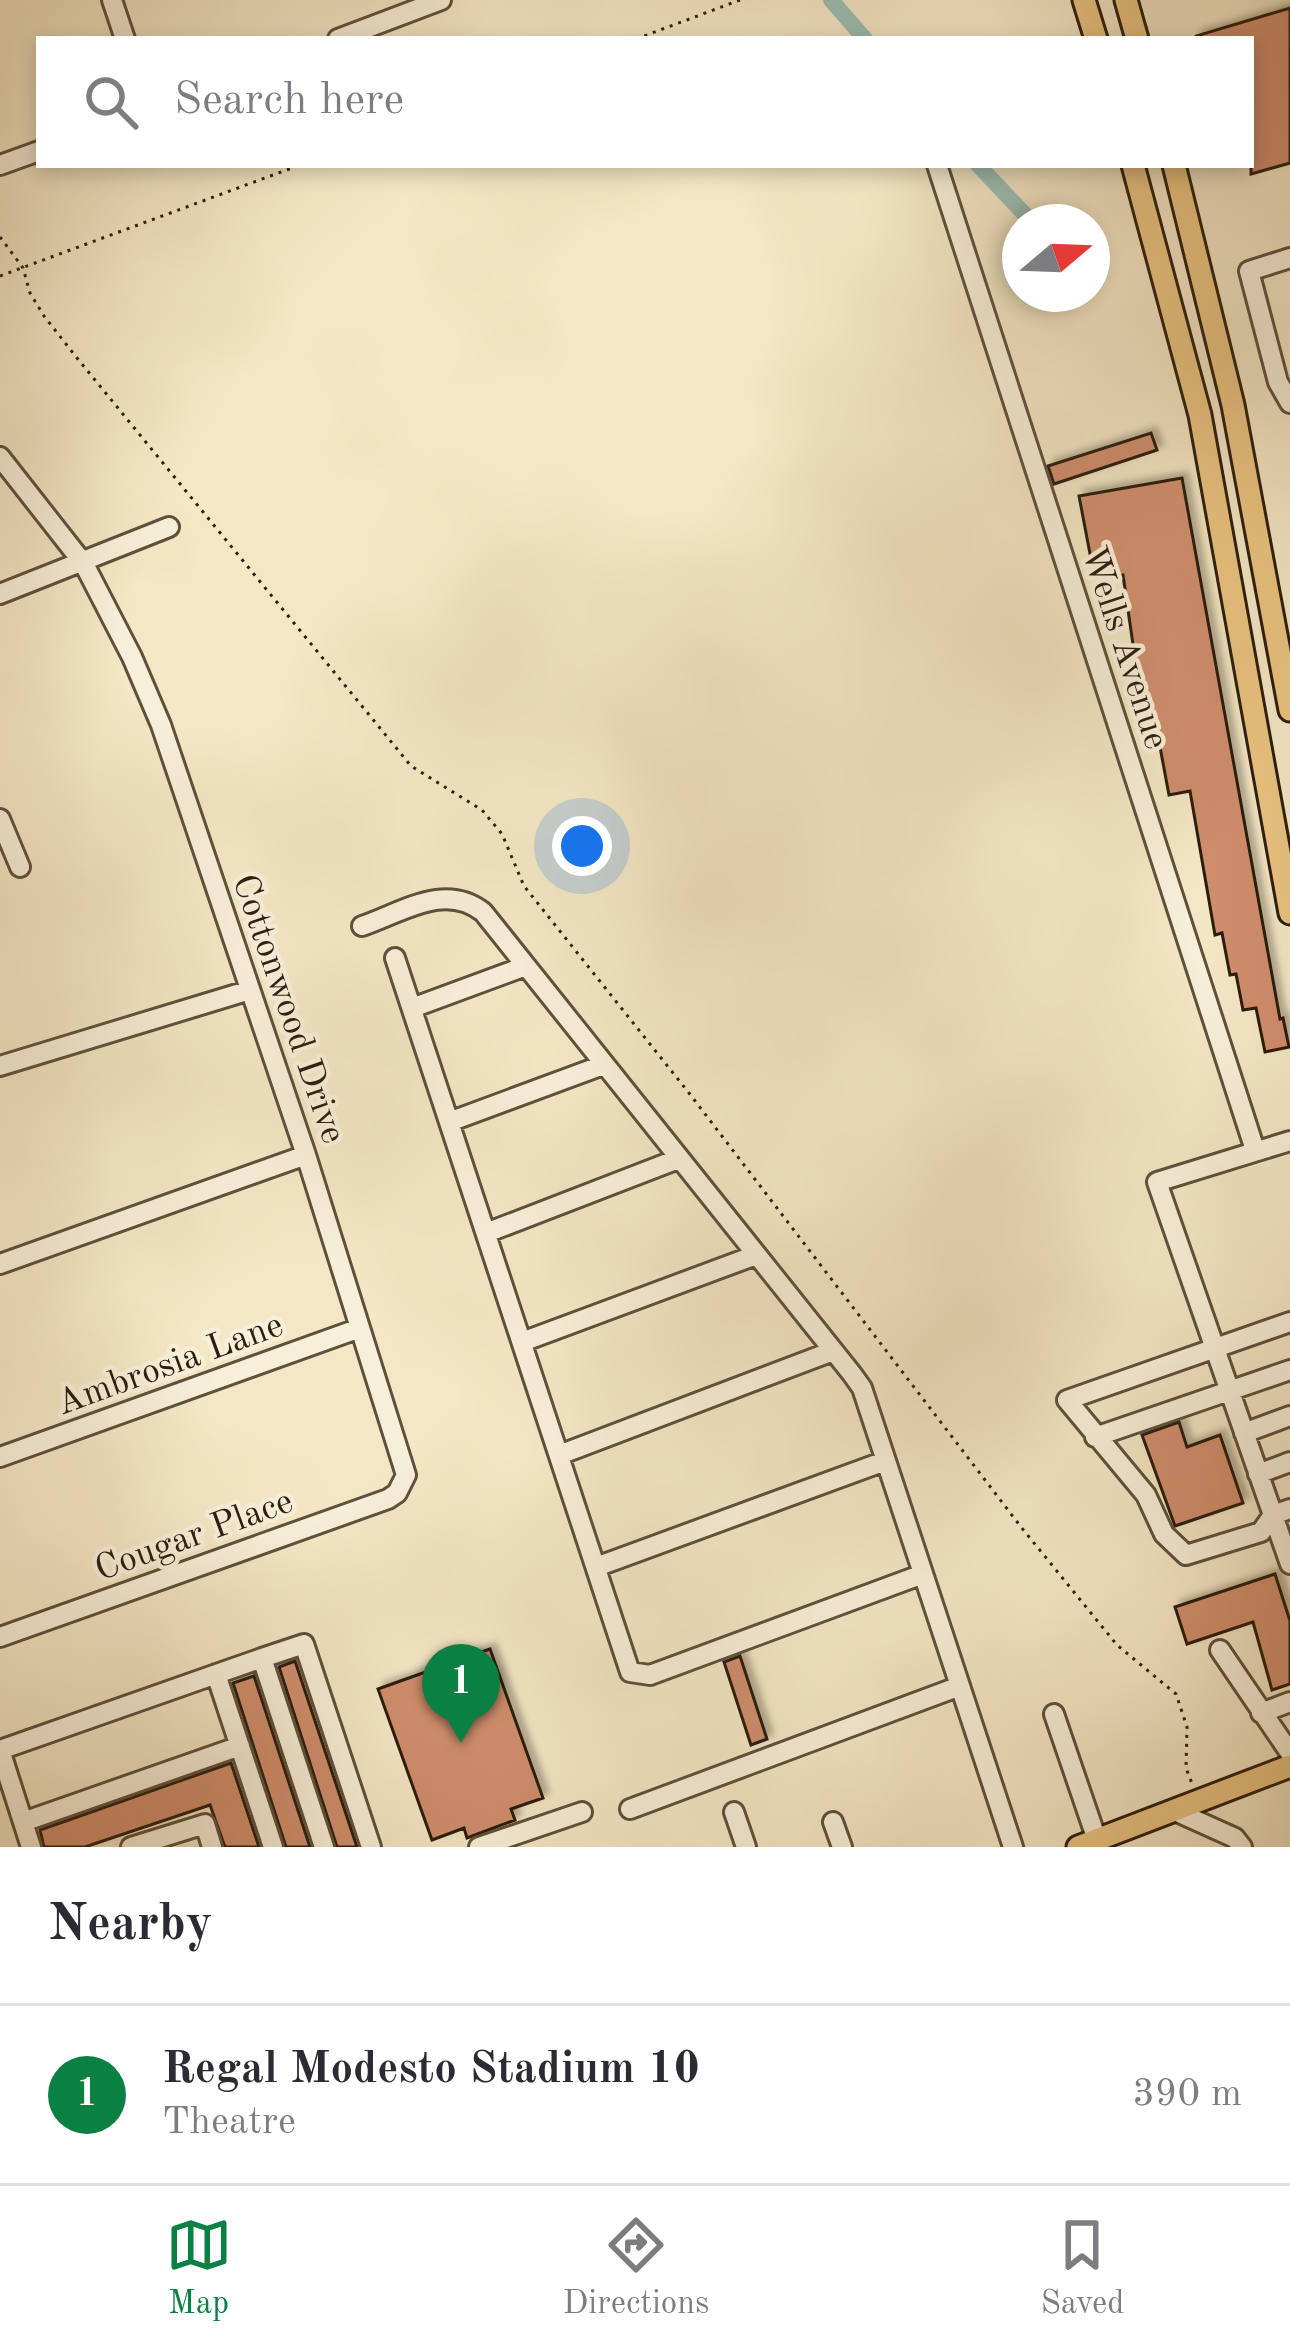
<!DOCTYPE html>
<html lang="en">
<head>
<meta charset="utf-8">
<style>
  :root { --surface:#fff; --page:#f2f2f3; --text:#2b2b33; --muted:#7c7c81; --line:#e1e1e2; --accent:#0b8043 }
  body { margin:0; font-family:"Old Standard TT",serif; background:var(--page); color:var(--text) }
  .compass { position:absolute; left:1002px; top:204px; width:108px; height:108px; border-radius:50%; background:var(--surface); box-shadow:0 6px 18px #0003; rotate:71deg }
  .you { position:absolute; left:582px; top:846px; width:42px; height:42px; margin:-30px; border:9px solid #fff; border-radius:50%; background:#1a73e8; box-shadow:0 0 0 18px #1a73e833 }
  .badge { display:grid; place-items:center; width:78px; height:78px; border-radius:50%; background:var(--accent); color:#fff; font-size:39px; font-weight:700 }
  .pin { position:absolute; translate:-50% -99px; filter:drop-shadow(0 3px 6px #0008) }
  .pin::after { content:''; position:absolute; top:63px; width:42px; height:36px; background:inherit; clip-path:polygon(0 0,100% 0,50% 100%) }
  .list { margin:0; padding:0; list-style:none }
  h2 { display:flex; justify-content:space-between; align-items:center; height:156px; margin:0; padding:0 48px; font-size:51px }
  h2 small { font-size:39px; font-weight:400; color:var(--muted) }
  .list li { display:grid; grid-template-columns:78px 1fr auto; gap:36px; align-items:center; box-sizing:border-box; height:180px; padding:0 48px; border-top:3px solid var(--line) }
  .list b { display:block; font-size:45px; white-space:nowrap }
  .list p { margin:0; font-size:39px; white-space:nowrap; color:var(--muted) }
  .list em { font-size:39px; font-style:normal; color:var(--muted) }
  .icon { flex:none; width:66px; height:66px; fill:none; stroke:currentColor; stroke-width:2; stroke-linecap:round; stroke-linejoin:round }
  .map { position:relative; flex:none; width:1290px; height:1847px; overflow:hidden }
  .search { position:absolute; background:var(--surface); box-shadow:0 6px 18px #0003; left:36px; right:36px; top:36px; height:132px; display:flex; align-items:center; gap:30px; box-sizing:border-box; padding:0 42px; border-radius:0px; color:var(--muted); font-size:45px }
  .sheet { height:336px; background:var(--surface) }
  nav { display:flex; justify-content:space-around; align-items:center; box-sizing:border-box; height:168px; border-top:3px solid var(--line); background:var(--surface); font-size:33px; color:var(--muted) }
  nav a { display:grid; justify-items:center; gap:6px }
  nav .on { color:var(--accent) }
  .map>svg:first-child { display:block }
  .lines { fill:none; stroke-linecap:round; stroke-linejoin:round }
  .canal { stroke:#9cbfb7; stroke-width:16 }
  .building { fill:#cf8e6d; stroke:#2c1e0f; stroke-width:3; filter:url(#shadow) }
  .minor-casing { stroke:#5e503c; stroke-width:24 }
  .major-casing { stroke:#2c1e0f; stroke-width:27 }
  .path { stroke:#2c1e0f; stroke-width:3; stroke-dasharray:3 6; stroke-linecap:butt }
  .minor { stroke:#f8efd9; stroke-width:18 }
  .major { stroke:#eac482; stroke-width:21 }
  .labels { text-anchor:middle; stroke-width:9; stroke-linejoin:round; paint-order:stroke }
  .street-label { font-size:36px; fill:#2c1e0f; stroke:#f8efd9 }
</style>
</head>
<body>
<div class="map">
<svg width="1290" height="1847" viewBox="0 0 1290 1847">
  <defs>
    <filter id="shadow"><feDropShadow dx="5.5" dy="-5.5" stdDeviation="3" flood-color="#0004"/></filter>
  </defs>
  <rect width="100%" height="100%" fill="#f4e7c5"/>
  <filter id="stains"><feTurbulence type="fractalNoise" baseFrequency=".00167" numOctaves="4"/><feColorMatrix values="0 0 0 0 .2 0 0 0 0 .09 0 0 0 0 .02 0 0 0 .5 -.17"/></filter>
  <radialGradient id="worn" r=".72"><stop offset=".6" stop-color="#630" stop-opacity="0"/><stop offset="1" stop-color="#630" stop-opacity=".3"/></radialGradient>
  <g class="lines">
    <path class="canal" d="M 831,0 L 865,39
      M 978,165 L 1032,222
      M 1092,284 L 1093,285"/>
  </g>
  <path class="building" d="M 1290,8 L 1290,163 L 1251,174 L 1251,39 L 1196,39 L 1196,36 Z
    M 1151,433 L 1157,450 L 1054,484 L 1048,466 Z
    M 1182,478 L 1280,1019 L 1283,1018 L 1289,1047 L 1265,1052 L 1256,1008 L 1243,1010 L 1236,974 L 1230,975 L 1222,933 L 1215,935 L 1190,791 L 1169,795 L 1160,747 L 1154,748 L 1144,693 L 1140,693 L 1123,575 L 1101,579 L 1097,558 L 1091,559 L 1079,496 Z
    M 1179,1422 L 1187,1447 L 1220,1435 L 1243,1503 L 1175,1526 L 1142,1435 Z
    M 1275,1574 L 1290,1621 L 1290,1684 L 1272,1690 L 1253,1622 L 1187,1644 L 1175,1607 Z
    M 490,1649 L 543,1798 L 511,1809 L 515,1820 L 467,1838 L 464,1828 L 432,1840 L 378,1689 Z
    M 740,1656 L 767,1739 L 751,1745 L 724,1662 Z
    M 295,1661 L 357,1847 L 337,1847 L 279,1667 Z
    M 254,1676 L 310,1847 L 286,1847 L 233,1683 Z
    M 231,1763 L 259,1847 L 225,1847 L 210,1805 L 85,1847 L 44,1847 L 40,1830 Z"/>
  <g class="lines">
    <g class="minor-casing">
      <path id="minor" d="M 112,0 L 125,39
        M 338,39 L 441,0
        M 0,165 L 39,151
        M 937,165 L 1255,1150
        M 1290,258 L 1249,271 L 1278,382 L 1290,403
        M 0,457 L 84,564 L 132,657 L 161,725 L 306,1155 L 406,1475 L 397,1493 L 388,1499 L 0,1637
        M 0,594 L 169,527
        M 0,819 L 20,867
        M 362,926 C 403,912 445,882 483,912 L 852,1374 L 862,1388 L 1013,1847
        M 395,958 L 630,1672 L 650,1675 L 923,1574
        M 412,1008 L 523,967
        M 0,1066 L 250,990
        M 449,1122 L 603,1065
        M 1290,1141 L 1157,1182 L 1290,1564
        M 486,1233 L 678,1159
        M 0,1264 L 306,1155
        M 1290,1322 L 1067,1400 L 1146,1495 L 1164,1534 L 1186,1555 L 1261,1532 L 1273,1515 L 1290,1509
        M 522,1342 L 756,1255
        M 1244,1433 L 1290,1416
        M 1095,1437 L 1290,1370
        M 559,1455 L 833,1351
        M 0,1457 L 360,1328
        M 1258,1474 L 1290,1462
        M 596,1567 L 885,1461
        M 1220,1650 L 1290,1753
        M 216,1674 L 273,1847
        M 1261,1713 L 1290,1702
        M 1054,1714 L 1097,1840
        M 630,1809 L 960,1686
        M 1175,1811 L 1235,1838 L 1242,1847
        M 734,1812 L 746,1847
        M 23,1822 L 240,1746
        M 833,1822 L 842,1847
        M 31,1847 L 0,1750 L 262,1658
        M 131,1847 L 205,1824 L 212,1847
        M 324,1847 L 262,1658 L 304,1644 L 371,1847
        M 479,1847 L 582,1812"/>
    </g>
    <g class="major-casing">
      <path id="major" d="M 1084,0 L 1096,39
        M 1126,0 L 1137,39
        M 1133,165 L 1200,415 L 1290,913
        M 1174,165 L 1233,405 L 1290,710
        M 1078,1847 L 1290,1766"/>
    </g>
    <path class="path" d="M 636,39 L 740,0
      M 0,237 L 23,268 L 30,293 L 44,316 L 77,358 L 411,766 L 482,810 L 502,834 L 524,886 L 689,1093 L 1021,1527 L 1117,1645 L 1176,1694 L 1187,1727 L 1186,1768 L 1193,1786
      M 0,276 L 300,165"/>
    <use href="#minor" class="minor"/>
    <use href="#major" class="major"/>
  </g>
  <g class="labels">
    <g class="street-label">
      <text transform="translate(1127 647) rotate(72)" y="13">Wells Avenue</text>
      <text transform="translate(291 1008) rotate(71)" y="13">Cottonwood Drive</text>
      <text transform="translate(169 1362) rotate(-20)" y="13">Ambrosia Lane</text>
      <text transform="translate(193 1533) rotate(-20)" y="13">Cougar Place</text>
    </g>
  </g>
  <rect width="100%" height="100%" filter="url(#stains)"/>
  <rect width="100%" height="100%" fill="url(#worn)"/>
</svg>
<svg class="compass" viewBox="-18 -18 36 36"><path d="M0-13l5 13h-10z" fill="#e53935"/><path d="M0 13l5-13h-10z" fill="#7c7c81"/></svg>
<div class="you"></div>
<div class="pin badge" style="left:461px;top:1743px">1</div>
<div class="search"><svg class="icon" aria-label="search" viewBox="0 0 24 24"><circle cx="10" cy="10" r="6"/><path d="M15 15l6 6"/></svg>Search here</div>
</div>
<section class="sheet">
<h2>Nearby<small></small></h2>
<ul class="list">
<li><span class="badge">1</span><div><b>Regal Modesto Stadium 10</b><p>Theatre</p></div><em>390 m</em></li>
</ul>
</section>
<nav>
<a class="on"><svg class="icon" aria-label="map" viewBox="0 0 24 24"><path d="M3 6l6-2 6 2 6-2v14l-6 2-6-2-6 2zM9 4v14M15 6v14"/></svg>Map</a>
<a><svg class="icon" aria-label="directions" viewBox="0 0 24 24"><path d="M12 3l9 9-9 9-9-9zM9 14v-3h6M13 9l2 2-2 2"/></svg>Directions</a>
<a><svg class="icon" aria-label="saved" viewBox="0 0 24 24"><path d="M7 4h10v16l-5-4-5 4z"/></svg>Saved</a>
</nav>
</body>
</html>
